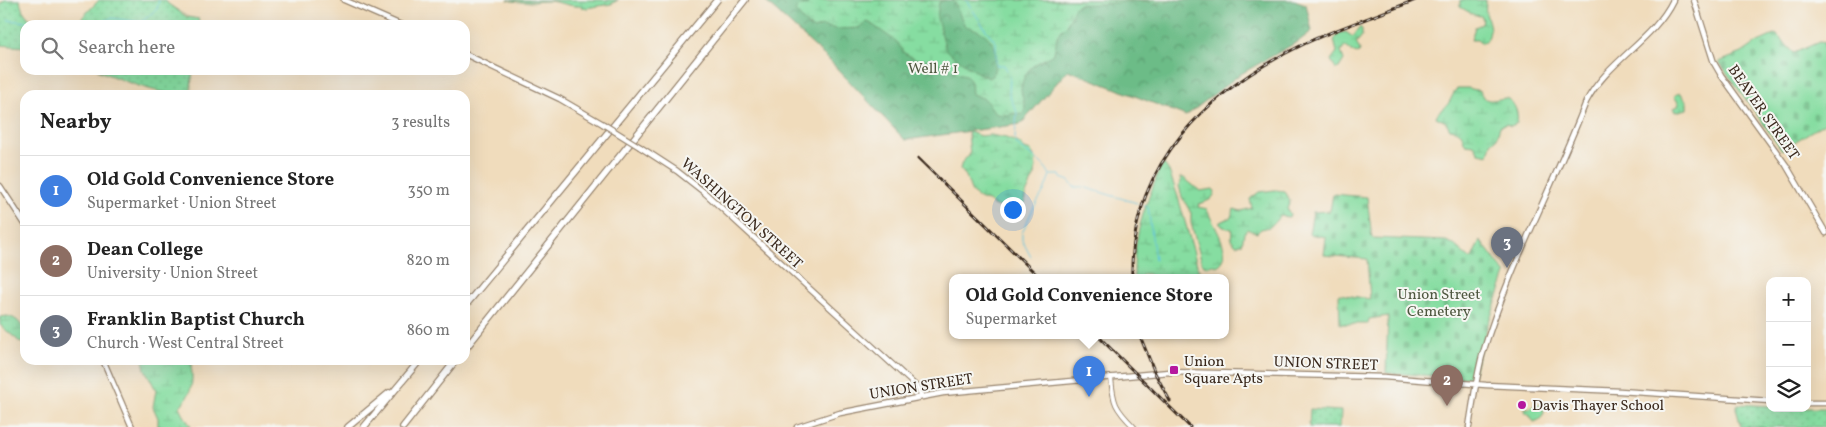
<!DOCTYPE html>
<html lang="en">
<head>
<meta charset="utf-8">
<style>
  :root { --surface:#fff; --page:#f6f6f6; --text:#222; --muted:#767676; --line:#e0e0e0; --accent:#ea580c }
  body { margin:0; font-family:Vollkorn,serif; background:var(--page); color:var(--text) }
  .controls { position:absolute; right:15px; bottom:15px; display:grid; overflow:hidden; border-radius:10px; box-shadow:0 5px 20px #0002 }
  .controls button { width:45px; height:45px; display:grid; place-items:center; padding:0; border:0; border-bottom:1px solid var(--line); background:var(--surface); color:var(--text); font:25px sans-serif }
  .you { position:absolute; left:1012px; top:209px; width:18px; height:18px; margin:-12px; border:4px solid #fff; border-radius:50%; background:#1a73e8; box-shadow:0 0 0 8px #1a73e833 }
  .badge { display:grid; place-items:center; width:32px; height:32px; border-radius:50%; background:var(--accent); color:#fff; font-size:16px; font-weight:700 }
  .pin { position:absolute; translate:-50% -41px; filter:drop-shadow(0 1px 2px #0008) }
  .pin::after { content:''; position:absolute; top:26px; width:18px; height:15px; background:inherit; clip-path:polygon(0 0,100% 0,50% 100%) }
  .popup { position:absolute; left:949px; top:274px; width:280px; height:65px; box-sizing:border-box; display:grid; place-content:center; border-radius:10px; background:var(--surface); filter:drop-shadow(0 1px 4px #0005); font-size:16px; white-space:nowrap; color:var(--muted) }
  .popup b { font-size:19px; color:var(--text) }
  .popup::after { content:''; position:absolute; left:50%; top:100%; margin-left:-10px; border:10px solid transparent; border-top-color:var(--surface) }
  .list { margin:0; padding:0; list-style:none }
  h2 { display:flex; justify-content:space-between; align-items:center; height:65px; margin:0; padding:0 20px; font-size:21px }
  h2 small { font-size:16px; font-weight:400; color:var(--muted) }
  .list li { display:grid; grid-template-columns:32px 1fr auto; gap:15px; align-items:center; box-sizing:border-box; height:70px; padding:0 20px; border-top:1px solid var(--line) }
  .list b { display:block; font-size:19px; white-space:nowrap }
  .list p { margin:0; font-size:16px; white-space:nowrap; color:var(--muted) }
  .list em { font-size:16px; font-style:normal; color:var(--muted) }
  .icon { flex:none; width:28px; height:28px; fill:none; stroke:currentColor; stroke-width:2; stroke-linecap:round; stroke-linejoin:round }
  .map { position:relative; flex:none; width:1826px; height:427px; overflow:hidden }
  .search { position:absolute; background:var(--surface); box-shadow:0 5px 20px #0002; left:20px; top:20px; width:450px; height:55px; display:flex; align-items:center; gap:12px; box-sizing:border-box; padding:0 18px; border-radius:15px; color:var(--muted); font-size:19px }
  .panel { position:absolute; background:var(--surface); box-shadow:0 5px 20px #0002; left:20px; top:90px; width:450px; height:275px; border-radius:15px }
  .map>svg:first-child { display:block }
  .grass { fill:#86dda1; stroke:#608460 }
  .forest { fill:url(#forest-crowns); stroke:#547352 }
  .wetland { fill:url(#wetland-marsh); stroke:#608460 }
  .cemetery { fill:url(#cemetery-stones); stroke:#608460 }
  .park { fill:url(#park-dots); stroke:#608460 }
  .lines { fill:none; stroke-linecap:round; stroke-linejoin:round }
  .stream { stroke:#61c4df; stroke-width:1 }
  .tertiary-casing { stroke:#96836d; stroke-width:6 }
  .secondary-casing { stroke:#96836d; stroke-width:7 }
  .motorway-casing { stroke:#96836d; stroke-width:8 }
  .tertiary { stroke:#fff; stroke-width:4 }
  .secondary { stroke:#fff; stroke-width:4.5 }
  .motorway { stroke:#fff; stroke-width:5.5 }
  .rail-casing { stroke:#3b2a1e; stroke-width:3 }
  .rail { stroke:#f6f6f2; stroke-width:1; stroke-dasharray:4; stroke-linecap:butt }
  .secondary-bridge-casing { stroke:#96836d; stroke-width:7; stroke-linecap:butt }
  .secondary-bridge { stroke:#fff; stroke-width:4.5 }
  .poi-dot { fill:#b5179e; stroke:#f6f6f2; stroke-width:2 }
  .labels { text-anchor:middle; stroke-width:4; stroke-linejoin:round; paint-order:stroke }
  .park-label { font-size:15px; fill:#4e573f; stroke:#f6f6f2 }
  .street-label { font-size:15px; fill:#3b2a1e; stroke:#f6f6f2 }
  .poi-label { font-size:15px; fill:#3b2a1e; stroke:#f6f6f2; text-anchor:start }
</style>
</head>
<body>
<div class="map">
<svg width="1826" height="427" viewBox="0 0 1826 427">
  <defs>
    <pattern id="forest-crowns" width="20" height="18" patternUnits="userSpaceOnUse" patternTransform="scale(1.25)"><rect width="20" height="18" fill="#6cbc87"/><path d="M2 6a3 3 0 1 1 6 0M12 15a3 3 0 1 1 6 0" fill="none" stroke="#5a996e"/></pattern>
    <pattern id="wetland-marsh" width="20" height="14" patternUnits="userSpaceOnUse" patternTransform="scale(1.25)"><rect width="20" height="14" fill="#86dda1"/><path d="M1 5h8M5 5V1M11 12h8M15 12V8" fill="none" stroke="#75be8a"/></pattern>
    <pattern id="cemetery-stones" width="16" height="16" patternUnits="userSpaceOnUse" patternTransform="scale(1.25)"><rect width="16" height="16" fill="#86dda1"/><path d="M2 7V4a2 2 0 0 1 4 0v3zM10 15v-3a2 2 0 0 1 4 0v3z" fill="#75be8a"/></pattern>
    <pattern id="park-dots" width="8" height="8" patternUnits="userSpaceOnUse" patternTransform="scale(1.25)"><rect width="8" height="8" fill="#86dda1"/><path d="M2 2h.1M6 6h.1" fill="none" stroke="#75be8a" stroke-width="1.8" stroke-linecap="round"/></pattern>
  </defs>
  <rect width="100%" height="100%" fill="#f6f6f2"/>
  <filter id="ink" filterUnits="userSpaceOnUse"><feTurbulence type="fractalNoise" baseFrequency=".02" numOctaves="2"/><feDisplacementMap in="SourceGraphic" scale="10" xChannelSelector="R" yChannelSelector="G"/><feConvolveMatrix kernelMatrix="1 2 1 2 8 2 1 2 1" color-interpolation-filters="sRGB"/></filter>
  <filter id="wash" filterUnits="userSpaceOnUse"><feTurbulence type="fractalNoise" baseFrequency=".0096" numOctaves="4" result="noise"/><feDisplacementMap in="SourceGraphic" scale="20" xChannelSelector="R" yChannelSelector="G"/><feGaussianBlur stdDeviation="1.12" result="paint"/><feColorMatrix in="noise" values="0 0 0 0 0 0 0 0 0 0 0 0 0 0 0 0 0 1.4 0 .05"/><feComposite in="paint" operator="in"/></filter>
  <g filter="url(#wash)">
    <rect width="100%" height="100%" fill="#f0dcbc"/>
    <path class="grass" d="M 1537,403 L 1543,407 L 1544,413 L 1539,420 L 1534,422 L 1529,414 L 1524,411 L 1525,408 L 1530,408 Z"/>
    <path class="forest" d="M 764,0 L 1294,0 L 1306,4 L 1312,31 L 1299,41 L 1239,75 L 1186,116 L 1068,70 L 1021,124 L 905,140 L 828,59 Z"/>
    <path class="wetland" d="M 508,0 L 618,0 L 611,4 L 586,8 L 583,8 L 582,6 C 570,7 560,2 549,1 C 535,1 522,4 508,0 Z
      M 809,0 L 946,0 L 939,2 L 937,18 L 946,49 L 952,55 L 978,73 L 989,78 L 993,76 C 994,69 997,60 996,53 C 995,38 979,29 965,26 L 953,0 L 1173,0 C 1154,7 1154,0 1138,1 C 1117,2 1098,5 1078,4 L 1074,8 L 1067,25 L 1058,34 L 1054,53 C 1044,61 1033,62 1026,74 C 1024,78 1021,84 1021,89 C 1021,98 1034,120 1013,113 L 1010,115 L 996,114 L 985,99 L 972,94 L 971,82 L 966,75 L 958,73 L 936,61 L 916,59 L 904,53 L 897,42 L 870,23 L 867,22 L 858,28 L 838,29 L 822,26 L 814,29 L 807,25 L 795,11 L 799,6 L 807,5 Z
      M 1460,0 L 1486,0 C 1486,4 1485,9 1486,13 C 1489,24 1493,31 1486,42 L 1481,43 L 1477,40 L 1471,40 L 1475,27 L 1482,24 L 1483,19 L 1481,16 L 1474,15 L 1460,7 Z
      M 1360,27 L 1362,29 L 1362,36 L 1356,43 L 1360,50 L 1359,53 L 1353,52 L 1346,47 L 1344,47 L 1341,52 L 1344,60 L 1339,68 L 1336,69 L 1331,60 L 1337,52 L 1334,40 L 1340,33 L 1346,32 L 1353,37 Z
      M 1457,88 L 1468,88 L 1480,91 C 1485,105 1494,99 1506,98 C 1515,102 1519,114 1517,123 L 1511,126 L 1506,124 L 1500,126 L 1497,138 L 1491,143 L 1488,155 L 1479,153 L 1474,145 L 1466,144 L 1464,142 C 1463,133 1459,130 1450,129 L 1446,122 L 1436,117 C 1438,110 1444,109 1448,104 C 1452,98 1453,93 1457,88 Z
      M 1680,92 L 1687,102 L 1687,109 L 1675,112 L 1673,108 L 1678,106 L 1679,104 L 1674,96 Z
      M 970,132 L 980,136 L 990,135 L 1006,138 L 1019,143 L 1025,149 L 1031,151 L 1036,159 L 1035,175 L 1025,196 L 1024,205 L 1019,211 L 1014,212 L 993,205 L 989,201 L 982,200 L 972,193 L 966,176 L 960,169 L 962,162 L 970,154 L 968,133 Z
      M 1164,164 L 1169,171 L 1178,197 L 1201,278 L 1153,278 C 1148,272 1144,273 1139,278 L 1134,278 C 1133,243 1141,216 1154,184 C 1157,177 1158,168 1164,164 Z
      M 1181,177 L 1184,178 L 1200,191 L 1213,189 L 1215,191 C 1213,201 1207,201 1199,204 L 1198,207 L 1207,209 C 1211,223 1237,256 1217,266 L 1213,265 L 1206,267 L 1202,263 L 1191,223 L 1191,213 L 1182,197 L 1179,186 Z
      M 1275,190 L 1285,191 L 1290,201 L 1287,209 L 1290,214 L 1289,217 L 1280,216 L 1270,227 L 1261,229 L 1257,233 L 1247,229 L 1244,233 L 1242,244 L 1236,245 L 1231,239 L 1232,229 L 1223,227 L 1219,223 L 1231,217 L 1234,209 L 1241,211 L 1252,208 L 1250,199 L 1259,192 Z
      M 7,316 C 21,319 25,329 25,342 L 21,343 L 0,325 L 0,317 Z
      M 143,360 L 195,360 L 191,366 C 194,382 191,397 179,407 L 191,427 L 158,427 L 158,418 L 153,407 L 156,390 L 145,369 Z"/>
    <path class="cemetery" d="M 1776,34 L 1794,53 L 1819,42 L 1826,43 L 1826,122 L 1782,150 L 1719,62 L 1742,53 L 1758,42 Z
      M 1333,194 L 1367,197 L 1372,238 L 1446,241 L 1453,244 L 1469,258 L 1472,258 L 1480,240 L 1506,274 L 1488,324 L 1472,378 L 1386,373 L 1388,316 L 1369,319 L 1368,324 L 1340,324 L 1339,294 L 1370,299 L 1367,259 L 1324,255 L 1326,237 L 1309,234 L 1313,212 L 1330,211 Z"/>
    <path class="park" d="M 5,0 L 20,0 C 21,12 29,19 38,25 L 25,25 L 25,47 L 0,45 L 0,4 Z
      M 99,0 L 166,0 L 167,3 L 187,17 L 199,19 L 198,25 L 75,25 Z
      M 97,70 L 193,70 L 190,95 C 158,95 126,82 97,70 Z
      M 1738,404 L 1770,406 L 1770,408 L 1826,408 L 1826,427 L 1741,427 L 1736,408 Z
      M 1310,409 L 1341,411 L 1340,427 L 1309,427 Z"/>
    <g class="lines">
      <path class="stream" d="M 966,0 L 986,30 L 996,42 L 996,65 L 1004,65 L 1010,76 L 1009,95 L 1017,112 L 1015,138 L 1017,145 C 1029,156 1043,160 1050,175 L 1044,191 L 1033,209 L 1022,233 L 1022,240 L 1031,257
        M 8,20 L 53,25
        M 94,25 L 111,18 L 141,22 L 157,9 L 159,0
        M 1051,175 L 1060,175 L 1061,178 L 1069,181 L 1074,187 L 1083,187 L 1137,203
        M 1144,206 L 1148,206 L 1155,260"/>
    </g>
  </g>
  <g filter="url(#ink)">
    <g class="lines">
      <g class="tertiary-casing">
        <path id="tertiary" d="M 1111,377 C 1113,403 1115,408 1134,427"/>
      </g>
      <g class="secondary-casing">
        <path id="secondary" d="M 344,0 L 401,25
          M 1694,0 L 1714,63 L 1721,75 L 1786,165 L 1826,233
          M 465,54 L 560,99 L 603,124
          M 640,147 L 677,171 L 705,193 L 917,387 L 922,397
          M 0,186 L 25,224
          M 103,360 L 132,427
          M 1807,403 L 1826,403
          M 797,427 L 840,413 L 943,393 L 1169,372 L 1384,377 L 1486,385 L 1620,391 L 1770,401
          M 1469,427 C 1473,403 1476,379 1482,356 C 1508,268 1553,187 1586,102 C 1607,61 1653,41 1673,0"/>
      </g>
      <g class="motorway-casing">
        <path id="motorway" d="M 465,306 L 717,0
          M 465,349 L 745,0
          M 348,427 L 389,393
          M 364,427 L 420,360
          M 403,427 L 456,360"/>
      </g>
      <use href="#tertiary" class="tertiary"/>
      <use href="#secondary" class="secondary"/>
      <use href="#motorway" class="motorway"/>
      <g class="rail-casing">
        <path id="rail" d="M 918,158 L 1040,278
          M 1132,278 C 1129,164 1209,89 1306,43 C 1341,27 1379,15 1415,0
          M 1098,336 L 1190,427
          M 1140,336 L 1155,373 L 1170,401"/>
      </g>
      <use href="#rail" class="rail"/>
      <g class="secondary-bridge-casing">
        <path id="secondary-bridge" d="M 603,124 L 640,147"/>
      </g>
      <use href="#secondary-bridge" class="secondary-bridge"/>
    </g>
  </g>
  <g class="poi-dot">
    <rect x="1169" y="365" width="10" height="10" rx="2.5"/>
    <circle cx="1522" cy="405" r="5"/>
  </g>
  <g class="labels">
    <g class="park-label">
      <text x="933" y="73">Well # 1</text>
      <text x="1439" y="299">Union Street<tspan x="1439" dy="17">Cemetery</tspan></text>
    </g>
    <g class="street-label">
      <text transform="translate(1764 112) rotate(55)" y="5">BEAVER STREET</text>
      <text transform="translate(742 213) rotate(42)" y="5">WASHINGTON STREET</text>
      <text transform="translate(1326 363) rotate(2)" y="5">UNION STREET</text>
      <text transform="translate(921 386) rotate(-9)" y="5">UNION STREET</text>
    </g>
    <g class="poi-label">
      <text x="1184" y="366">Union<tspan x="1184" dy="17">Square Apts</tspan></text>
      <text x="1532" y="410">Davis Thayer School</text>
    </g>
  </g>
</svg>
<div class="controls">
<button>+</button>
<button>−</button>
<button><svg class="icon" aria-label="layers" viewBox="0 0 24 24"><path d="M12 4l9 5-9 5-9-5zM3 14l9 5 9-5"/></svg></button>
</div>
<div class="you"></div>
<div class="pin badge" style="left:1089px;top:397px;background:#3f7fe0">1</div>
<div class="popup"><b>Old Gold Convenience Store</b>Supermarket</div>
<div class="pin badge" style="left:1447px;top:406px;background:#8d6e63">2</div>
<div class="pin badge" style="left:1507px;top:268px;background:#6b7280">3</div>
<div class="search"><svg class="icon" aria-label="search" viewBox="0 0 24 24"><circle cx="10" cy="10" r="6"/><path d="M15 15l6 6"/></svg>Search here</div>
<section class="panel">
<h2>Nearby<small>3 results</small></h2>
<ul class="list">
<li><span class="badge" style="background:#3f7fe0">1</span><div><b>Old Gold Convenience Store</b><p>Supermarket · Union Street</p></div><em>350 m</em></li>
<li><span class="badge" style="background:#8d6e63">2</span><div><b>Dean College</b><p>University · Union Street</p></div><em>820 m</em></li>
<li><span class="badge" style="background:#6b7280">3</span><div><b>Franklin Baptist Church</b><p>Church · West Central Street</p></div><em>860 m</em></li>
</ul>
</section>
</div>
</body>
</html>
